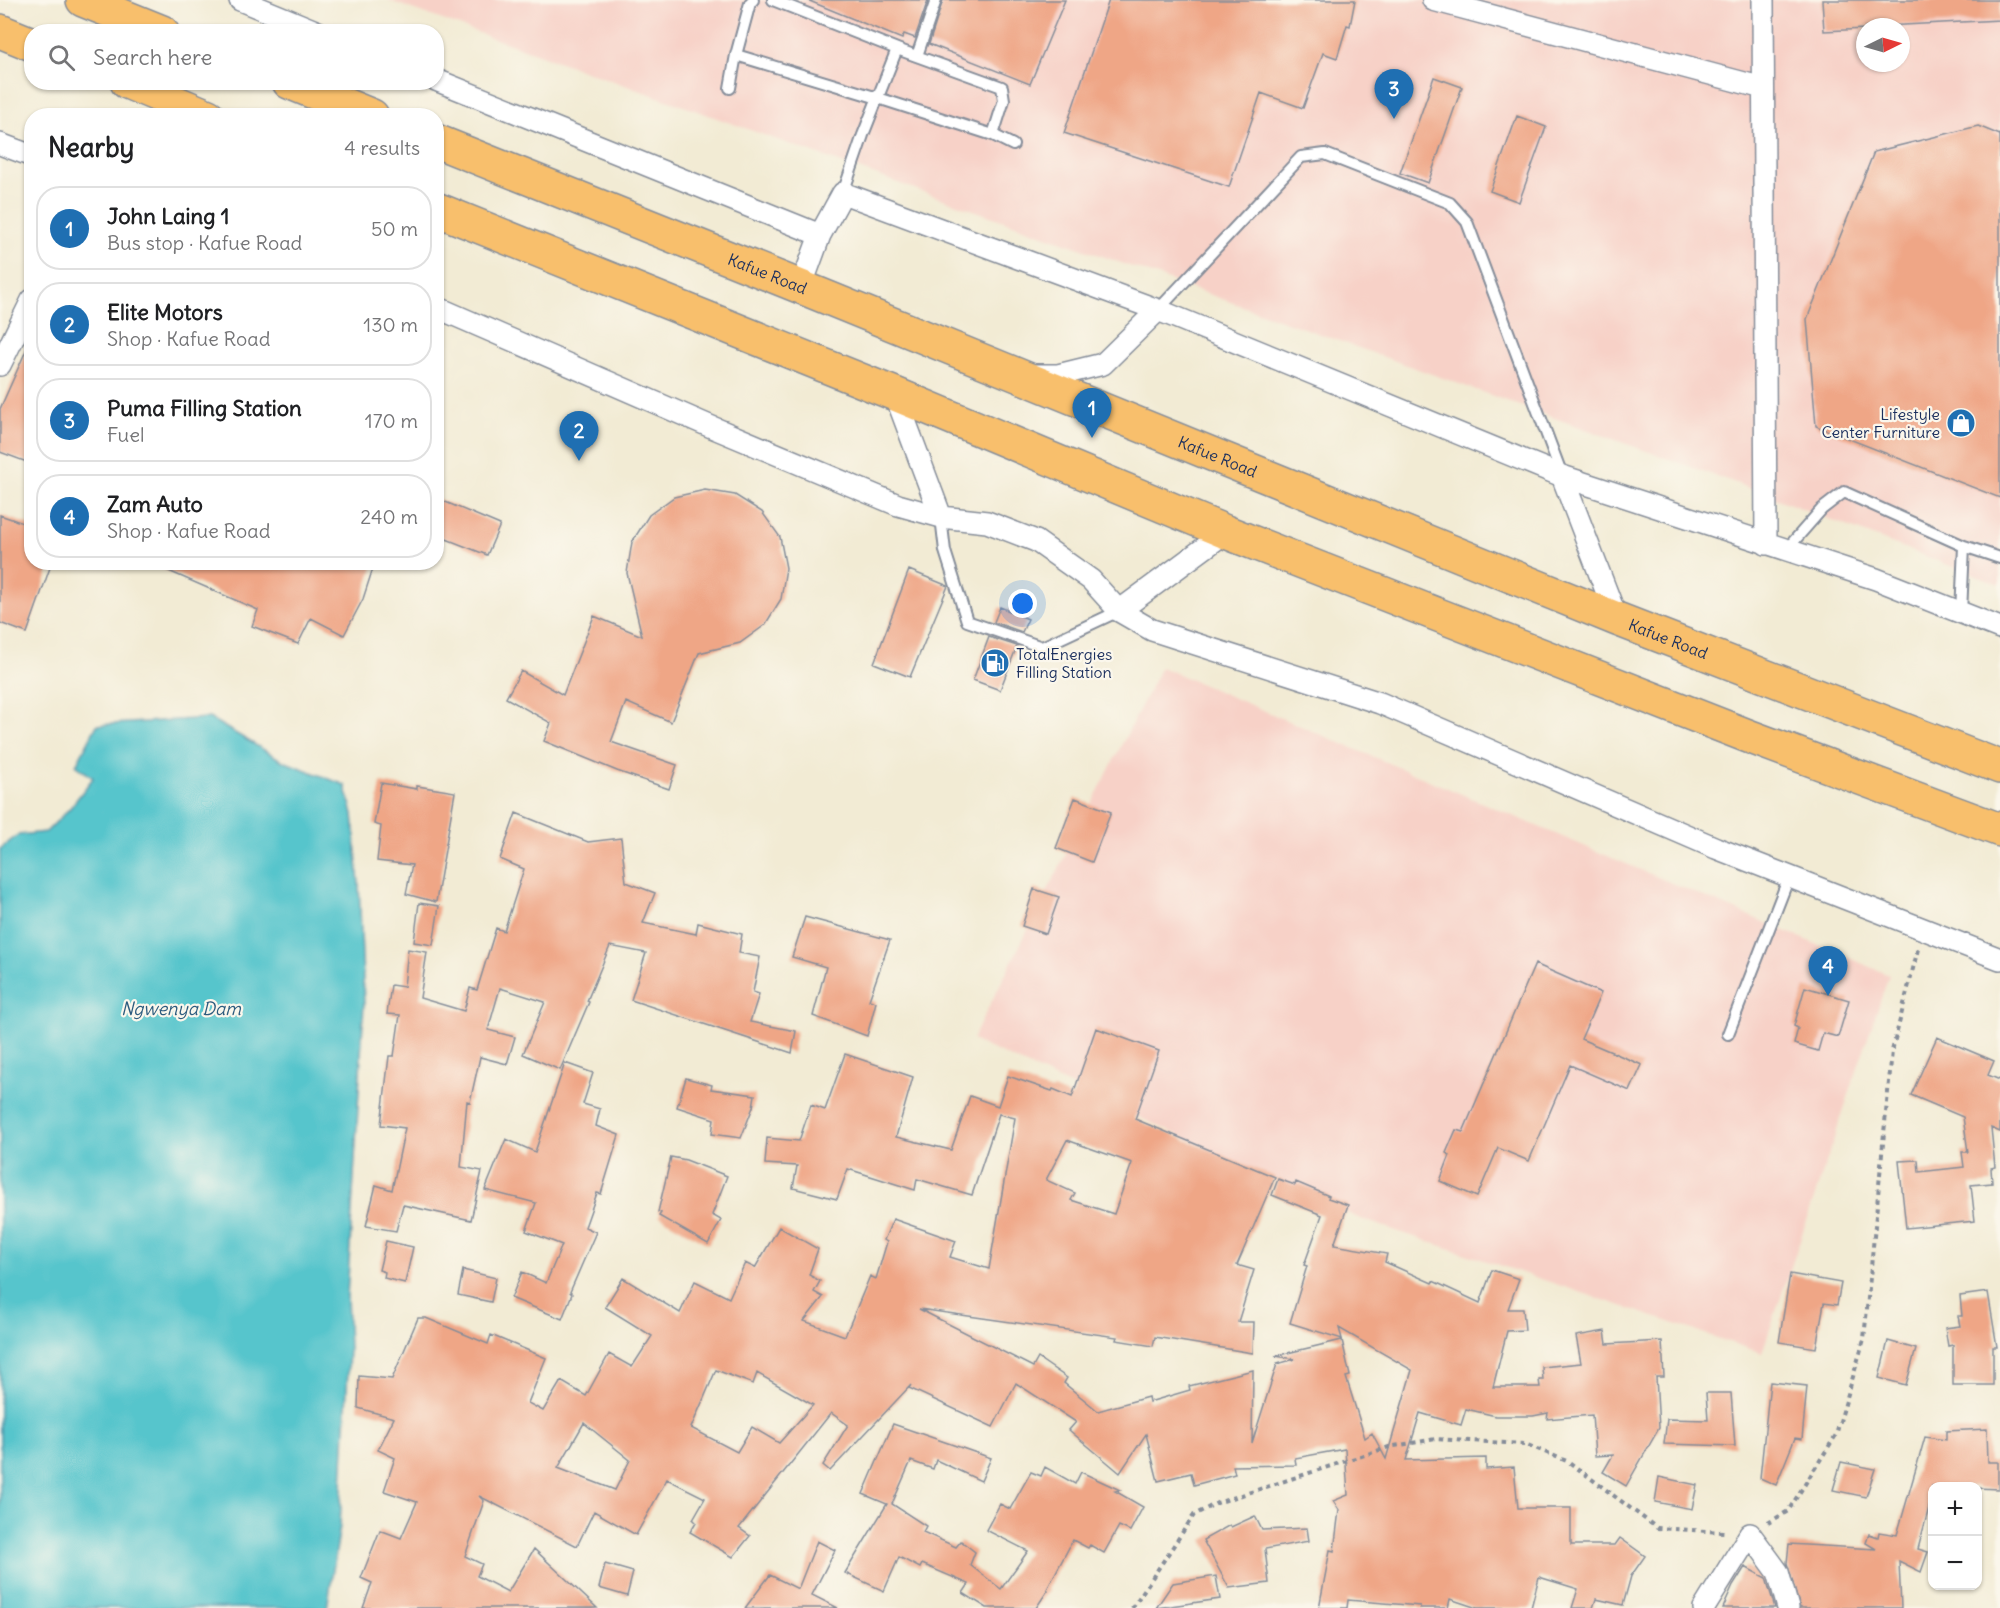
<!DOCTYPE html>
<html lang="en">
<head>
<meta charset="utf-8">
<style>
  :root { --surface:#fff; --page:#f6f6f6; --text:#202124; --muted:#757577; --line:#e0e0e0; --accent:#1f6fb2 }
  body { margin:0; font-family:Delius,sans-serif; background:var(--page); color:var(--text) }
  .controls { position:absolute; right:18px; bottom:18px; display:grid; overflow:hidden; border-radius:12px; box-shadow:0 2px 4px #0004 }
  .controls button { width:54px; height:54px; display:grid; place-items:center; padding:0; border:0; border-bottom:2px solid var(--line); background:var(--surface); color:var(--text); font:30px sans-serif }
  .compass { position:absolute; left:1856px; top:18px; width:54px; height:54px; border-radius:50%; background:var(--surface); box-shadow:0 2px 4px #0004; rotate:85deg }
  .you { position:absolute; left:1023px; top:604px; width:21px; height:21px; margin:-15px; border:4px solid #fff; border-radius:50%; background:#1a73e8; box-shadow:0 0 0 9px #1a73e833 }
  .badge { display:grid; place-items:center; width:39px; height:39px; border-radius:50%; background:var(--accent); color:#fff; font-size:20px; font-weight:700 }
  .pin { position:absolute; translate:-50% -50px; filter:drop-shadow(0 2px 3px #0008) }
  .pin::after { content:''; position:absolute; top:32px; width:21px; height:18px; background:inherit; clip-path:polygon(0 0,100% 0,50% 100%) }
  .list { margin:0; padding:0; list-style:none }
  h2 { display:flex; justify-content:space-between; align-items:center; height:78px; margin:0; padding:0 24px; font-size:26px }
  h2 small { font-size:20px; font-weight:400; color:var(--muted) }
  .list li { display:grid; grid-template-columns:39px 1fr auto; gap:18px; align-items:center; box-sizing:border-box; height:84px; margin:0 12px 12px; padding:0 12px; border:2px solid var(--line); border-radius:24px }
  .list b { display:block; font-size:22px; white-space:nowrap }
  .list p { margin:0; font-size:20px; white-space:nowrap; color:var(--muted) }
  .list em { font-size:20px; font-style:normal; color:var(--muted) }
  .icon { flex:none; width:33px; height:33px; fill:none; stroke:currentColor; stroke-width:2; stroke-linecap:round; stroke-linejoin:round }
  .map { position:relative; flex:none; width:2000px; height:1608px; overflow:hidden }
  .search { position:absolute; background:var(--surface); box-shadow:0 2px 4px #0004; left:24px; top:24px; width:420px; height:66px; display:flex; align-items:center; gap:15px; box-sizing:border-box; padding:0 21px; border-radius:24px; color:var(--muted); font-size:22px }
  .panel { position:absolute; background:var(--surface); box-shadow:0 2px 4px #0004; left:24px; top:108px; width:420px; height:462px; border-radius:24px }
  .map>svg:first-child { display:block }
  .built { fill:#f7d1c7; fill-rule:evenodd }
  .water { fill:#57c5cc; stroke:#397a95; stroke-width:1.5 }
  .building { fill:#efa686; fill-rule:evenodd }
  .lines { fill:none; stroke-linecap:round; stroke-linejoin:round }
  .lane-casing { stroke:#868d99; stroke-width:14 }
  .street-casing { stroke:#868d99; stroke-width:24 }
  .primary-casing { stroke:#868d99; stroke-width:36 }
  .path { stroke:#868d99; stroke-width:4; stroke-dasharray:4.5 4.5; stroke-linecap:butt }
  .lane { stroke:#fff; stroke-width:10 }
  .street { stroke:#fff; stroke-width:21 }
  .primary { stroke:#f8bf6c; stroke-width:33 }
  .labels { text-anchor:middle; stroke-width:4.5; stroke-linejoin:round; paint-order:stroke }
  .street-label { font-size:16px; fill:#1b2f5e; stroke:#fbf7ec }
  .poi-label { font-size:16px; fill:#1b2f5e; stroke:#fbf7ec; text-anchor:end }
  .water-label { font-size:18px; font-style:italic; fill:#2d5c7f; stroke:#fbf7ec }
</style>
</head>
<body>
<div class="map">
<svg width="2000" height="1608" viewBox="0 0 2000 1608">
  <rect width="100%" height="100%" fill="#fbf7ec"/>
  <filter id="ink" filterUnits="userSpaceOnUse"><feTurbulence type="fractalNoise" baseFrequency=".0167" numOctaves="2"/><feDisplacementMap in="SourceGraphic" scale="12" xChannelSelector="R" yChannelSelector="G"/><feConvolveMatrix kernelMatrix="1 2 1 2 8 2 1 2 1" color-interpolation-filters="sRGB"/></filter>
  <filter id="wash" filterUnits="userSpaceOnUse"><feTurbulence type="fractalNoise" baseFrequency=".008" numOctaves="4" result="noise"/><feDisplacementMap in="SourceGraphic" scale="24" xChannelSelector="R" yChannelSelector="G"/><feGaussianBlur stdDeviation="1.35" result="paint"/><feColorMatrix in="noise" values="0 0 0 0 0 0 0 0 0 0 0 0 0 0 0 0 0 1.4 0 .05"/><feComposite in="paint" operator="in"/></filter>
  <g filter="url(#wash)">
    <rect width="100%" height="100%" fill="#f2ebd4"/>
    <path class="built" d="M 387,0 L 2000,0 L 2000,585 L 1733,482 ZM 1865,27 L 1901,27 L 1901,63 L 1865,63 Z
      M 1161,667 L 1889,975 L 1762,1353 L 1358,1218 L 972,1040 Z"/>
    <path class="water" d="M 209,718 L 283,761 L 345,785 L 353,814 L 359,884 L 364,1004 L 347,1297 L 349,1349 L 340,1526 L 327,1608 L 0,1608 L 0,849 L 18,835 L 46,832 L 70,808 L 93,778 L 76,765 L 97,725 Z"/>
    <g id="blocks">
      <path class="building" d="M 807,0 L 928,0 L 915,38 L 904,34 L 902,39 Z
        M 943,0 L 1065,0 L 1030,84 L 929,44 Z
        M 1109,0 L 1355,0 L 1350,26 L 1347,25 L 1337,58 L 1323,53 L 1303,108 L 1261,93 L 1229,187 L 1064,133 Z
        M 1822,0 L 2000,0 L 2000,20 L 1865,27 L 1865,29 L 1824,31 Z
        M 1434,77 L 1462,87 L 1428,183 L 1400,173 Z
        M 1517,116 L 1546,127 L 1519,202 L 1490,191 Z
        M 1978,126 L 2000,135 L 2000,498 L 1816,426 L 1807,319 L 1874,152 Z
        M 32,337 L 32,464 L 0,452 L 0,409 Z
        M 705,490 L 735,495 L 762,512 L 780,537 L 786,568 L 781,599 L 765,625 L 740,643 L 699,653 L 671,722 L 626,702 L 611,742 L 677,765 L 669,789 L 617,771 L 544,741 L 551,723 L 506,698 L 521,671 L 563,695 L 594,616 L 642,636 L 627,573 L 632,542 L 649,515 L 674,497 Z
        M 436,498 L 500,525 L 487,555 L 436,535 Z
        M 0,515 L 32,526 L 32,562 L 52,562 L 27,633 L 0,623 Z
        M 148,562 L 375,562 L 363,599 L 344,635 L 311,618 L 298,644 L 252,626 L 258,610 Z
        M 909,570 L 948,586 L 910,677 L 874,663 Z
        M 1000,607 L 1028,619 L 1022,632 L 994,622 Z
        M 989,637 L 1017,646 L 1000,690 L 973,680 Z
        M 381,783 L 417,789 L 417,786 L 455,792 L 436,902 L 406,894 L 412,865 L 377,861 L 381,826 L 374,824 Z
        M 1075,798 L 1111,812 L 1092,862 L 1056,848 Z
        M 516,813 L 588,842 L 621,838 L 626,882 L 655,893 L 643,923 L 696,934 L 698,923 L 742,934 L 739,953 L 760,957 L 753,992 L 759,994 L 750,1022 L 796,1031 L 792,1053 L 631,1000 L 646,953 L 610,946 L 587,1001 L 589,1002 L 560,1070 L 523,1054 L 545,1002 L 500,988 L 488,1030 L 515,1037 L 507,1064 L 480,1057 L 470,1102 L 467,1101 L 461,1167 L 482,1171 L 471,1220 L 403,1205 L 396,1231 L 366,1226 L 376,1185 L 392,1190 L 405,1128 L 381,1125 L 389,1056 L 394,1056 L 400,1015 L 387,1014 L 391,985 L 404,987 L 408,949 L 427,952 L 420,998 L 464,1011 L 470,988 L 477,990 L 496,928 L 504,931 L 524,869 L 500,859 Z
        M 1034,889 L 1059,897 L 1046,934 L 1022,926 Z
        M 419,903 L 439,906 L 433,945 L 414,942 Z
        M 805,917 L 890,940 L 869,1000 L 876,1002 L 867,1036 L 813,1016 L 826,967 L 792,957 Z
        M 1535,964 L 1601,993 L 1581,1039 L 1642,1065 L 1630,1091 L 1570,1065 L 1529,1161 L 1498,1148 L 1477,1197 L 1440,1181 L 1450,1155 L 1446,1153 L 1456,1130 L 1463,1132 Z
        M 1805,987 L 1849,1000 L 1838,1037 L 1823,1033 L 1818,1051 L 1794,1044 L 1798,1028 L 1794,1026 Z
        M 1096,1028 L 1159,1051 L 1135,1119 L 1275,1177 L 1237,1265 L 1254,1270 L 1238,1322 L 1254,1322 L 1253,1353 L 1155,1337 L 1153,1346 L 1116,1340 L 1117,1337 L 919,1309 L 1033,1367 L 1038,1358 L 1067,1378 L 1064,1383 L 1098,1411 L 1148,1397 L 1149,1402 L 1190,1390 L 1189,1386 L 1253,1370 L 1252,1443 L 1277,1364 L 1295,1359 L 1275,1356 L 1342,1340 L 1350,1376 L 1346,1377 L 1365,1438 L 1372,1433 L 1386,1459 L 1412,1370 L 1339,1328 L 1342,1339 L 1290,1323 L 1307,1266 L 1304,1265 L 1322,1215 L 1272,1195 L 1278,1179 L 1295,1185 L 1296,1182 L 1329,1196 L 1328,1198 L 1348,1205 L 1334,1245 L 1387,1254 L 1385,1262 L 1432,1283 L 1433,1281 L 1480,1303 L 1492,1270 L 1519,1279 L 1508,1309 L 1523,1309 L 1525,1330 L 1507,1331 L 1493,1387 L 1540,1387 L 1539,1380 L 1543,1380 L 1542,1367 L 1581,1363 L 1576,1336 L 1605,1331 L 1607,1344 L 1662,1341 L 1664,1377 L 1656,1377 L 1659,1428 L 1626,1486 L 1603,1472 L 1613,1455 L 1595,1456 L 1592,1415 L 1547,1419 L 1548,1413 L 1533,1416 L 1496,1416 L 1466,1409 L 1461,1425 L 1420,1413 L 1406,1460 L 1486,1458 L 1486,1469 L 1514,1467 L 1518,1508 L 1571,1508 L 1571,1545 L 1615,1545 L 1620,1538 L 1645,1556 L 1631,1576 L 1623,1605 L 1596,1599 L 1593,1608 L 1572,1608 L 1578,1589 L 1539,1577 L 1531,1608 L 1477,1608 L 1450,1599 L 1448,1608 L 1420,1608 L 1420,1606 L 1348,1600 L 1347,1608 L 1319,1608 L 1330,1550 L 1334,1551 L 1339,1510 L 1333,1501 L 1348,1495 L 1345,1449 L 1295,1458 L 1296,1465 L 1233,1466 L 1235,1474 L 1194,1485 L 1191,1473 L 1158,1481 L 1146,1434 L 1120,1473 L 1069,1430 L 1076,1422 L 1016,1383 L 993,1427 L 909,1388 L 911,1385 L 830,1471 L 823,1465 L 848,1425 L 831,1413 L 739,1528 L 750,1536 L 733,1557 L 690,1532 L 696,1522 L 693,1519 L 705,1498 L 667,1479 L 636,1535 L 594,1511 L 577,1546 L 479,1496 L 484,1501 L 465,1556 L 482,1564 L 477,1576 L 508,1592 L 534,1549 L 597,1608 L 363,1608 L 372,1583 L 361,1578 L 380,1530 L 401,1538 L 417,1502 L 384,1491 L 395,1458 L 378,1450 L 394,1418 L 358,1408 L 359,1376 L 392,1379 L 418,1318 L 426,1318 L 488,1344 L 491,1335 L 546,1358 L 528,1403 L 543,1411 L 561,1381 L 586,1396 L 609,1354 L 632,1367 L 652,1336 L 605,1307 L 623,1278 L 680,1313 L 695,1281 L 729,1298 L 745,1263 L 755,1268 L 779,1227 L 818,1249 L 809,1275 L 820,1281 L 814,1292 L 823,1297 L 804,1321 L 845,1336 L 870,1276 L 876,1279 L 887,1242 L 884,1240 L 893,1219 L 956,1241 L 950,1257 L 989,1269 L 1015,1118 L 999,1114 L 972,1195 L 917,1179 L 915,1190 L 848,1169 L 837,1199 L 793,1188 L 797,1166 L 765,1164 L 767,1138 L 799,1141 L 811,1105 L 825,1110 L 845,1054 L 913,1077 L 896,1137 L 951,1150 L 970,1096 L 998,1106 L 1008,1076 L 1052,1091 L 1053,1089 L 1072,1097 ZM 1067,1140 L 1132,1163 L 1114,1214 L 1071,1200 L 1075,1193 L 1046,1180 ZM 716,1370 L 753,1384 L 757,1373 L 813,1405 L 779,1443 L 752,1427 L 737,1452 L 691,1428 ZM 584,1423 L 630,1460 L 615,1490 L 558,1468 Z
        M 1937,1037 L 1994,1061 L 1988,1075 L 2000,1080 L 2000,1132 L 1991,1128 L 1995,1167 L 1991,1168 L 1992,1183 L 1971,1185 L 1975,1221 L 1906,1228 L 1899,1161 L 1918,1160 L 1919,1172 L 1964,1167 L 1962,1152 L 1968,1152 L 1963,1117 L 1911,1095 Z
        M 565,1063 L 593,1073 L 583,1104 L 600,1109 L 596,1126 L 619,1135 L 601,1194 L 597,1193 L 585,1227 L 596,1232 L 570,1292 L 572,1294 L 562,1319 L 511,1298 L 522,1272 L 546,1283 L 562,1245 L 526,1231 L 536,1203 L 485,1190 L 506,1139 L 535,1152 Z
        M 686,1078 L 712,1085 L 711,1089 L 755,1095 L 753,1107 L 741,1138 L 712,1134 L 714,1119 L 677,1107 Z
        M 671,1157 L 686,1160 L 727,1176 L 712,1215 L 721,1220 L 708,1244 L 659,1216 L 661,1213 L 658,1212 Z
        M 386,1241 L 413,1247 L 405,1283 L 384,1278 L 385,1272 L 379,1270 Z
        M 463,1270 L 496,1278 L 491,1302 L 458,1295 Z
        M 1790,1274 L 1841,1283 L 1837,1305 L 1824,1303 L 1816,1348 L 1779,1342 Z
        M 1988,1292 L 1997,1347 L 1993,1347 L 1993,1385 L 1953,1385 L 1953,1345 L 1948,1346 L 1945,1328 L 1960,1326 L 1958,1316 L 1962,1316 L 1960,1296 Z
        M 1888,1341 L 1916,1349 L 1906,1385 L 1879,1378 Z
        M 1770,1382 L 1807,1386 L 1802,1439 L 1795,1438 L 1776,1485 L 1760,1478 Z
        M 1706,1393 L 1731,1393 L 1735,1446 L 1664,1444 L 1667,1419 L 1708,1420 Z
        M 893,1424 L 991,1458 L 981,1481 L 936,1460 L 933,1469 L 911,1461 L 892,1504 L 926,1526 L 923,1532 L 956,1547 L 961,1541 L 975,1552 L 970,1565 L 1001,1589 L 1028,1551 L 986,1530 L 1000,1504 L 1010,1509 L 1031,1472 L 1041,1476 L 1045,1467 L 1075,1484 L 1081,1472 L 1120,1490 L 1115,1491 L 1143,1507 L 1130,1531 L 1119,1526 L 1104,1553 L 1090,1545 L 1088,1548 L 1073,1540 L 1047,1589 L 1048,1590 L 1036,1608 L 987,1608 L 963,1593 L 969,1584 L 922,1564 L 920,1568 L 899,1557 L 884,1591 L 845,1573 L 887,1504 L 863,1494 Z
        M 1987,1429 L 1988,1462 L 1998,1462 L 1998,1489 L 1977,1488 L 1977,1486 L 1932,1486 L 1932,1496 L 1918,1549 L 1928,1552 L 1921,1572 L 1899,1561 L 1901,1608 L 1800,1608 L 1787,1563 L 1789,1544 L 1876,1549 L 1866,1543 L 1869,1534 L 1878,1537 L 1879,1532 L 1897,1535 L 1925,1437 L 1946,1440 L 1946,1431 Z
        M 1841,1462 L 1875,1469 L 1866,1497 L 1833,1490 Z
        M 1659,1477 L 1697,1485 L 1692,1509 L 1655,1502 Z
        M 1255,1516 L 1262,1530 L 1307,1528 L 1309,1541 L 1265,1549 L 1269,1583 L 1229,1588 L 1203,1540 L 1230,1525 L 1231,1527 Z
        M 817,1541 L 835,1550 L 812,1595 L 838,1608 L 745,1608 L 770,1575 L 798,1589 Z
        M 605,1564 L 633,1572 L 627,1596 L 599,1588 Z
        M 1745,1567 L 1766,1578 L 1775,1608 L 1723,1608 L 1733,1586 Z
        M 1216,1576 L 1220,1599 L 1156,1608 L 1173,1583 Z"/>
    </g>
  </g>
  <g filter="url(#ink)">
    <use href="#blocks" fill-opacity="0" stroke="#868d99" stroke-width="1.5"/>
    <g class="lines">
      <g class="lane-casing">
        <path id="lane" d="M 773,0 L 897,49
          M 736,55 L 878,98 L 993,135
          M 917,56 L 936,0
          M 730,88 L 736,55 L 750,3 L 753,0
          M 843,193 L 863,135 L 897,49 L 1002,87 L 1004,100 L 993,135 L 1013,145
          M 1158,310 L 1301,157 L 1325,154 L 1450,203 L 1467,222 L 1562,475
          M 941,517 L 945,551 L 967,621 L 1042,647 L 1119,611
          M 1964,546 L 2000,558
          M 1786,550 L 1822,509 L 1844,492 L 1964,546 L 1961,613
          M 1728,1034 L 1789,877"/>
      </g>
      <g class="street-casing">
        <path id="street" d="M 240,0 L 318,32
          M 1433,0 L 1763,88
          M 1763,0 L 1766,544
          M 436,80 L 820,235 L 801,287
          M 0,144 L 32,156
          M 820,235 L 843,193 L 1158,310
          M 436,307 L 707,425 L 898,505 L 941,517 L 987,522 L 1036,541 L 1091,580 L 1119,611 L 1152,630 L 1380,703 L 1716,848 L 2000,959
          M 0,365 L 32,300
          M 1031,375 L 1058,375 L 1103,364 L 1158,310 L 1562,476 L 1876,579 L 2000,628
          M 895,394 L 941,517
          M 1562,476 L 1617,619
          M 1119,611 L 1226,532
          M 1704,1608 L 1750,1534 L 1778,1572 L 1788,1608"/>
      </g>
      <g class="primary-casing">
        <g id="primary">
          <path d="M 83,0 L 162,32"/>
          <path d="M 0,31 L 32,44"/>
          <path d="M 127,82 L 208,116"/>
          <path d="M 289,82 L 372,116"/>
          <path id="s1" d="M 436,141 L 801,287 L 1617,619 L 2000,767"/>
          <path d="M 436,209 L 895,394 L 1226,532 L 1748,736 L 2000,830"/>
        </g>
      </g>
      <path class="path" d="M 1768,1523 L 1788,1511 L 1836,1435 L 1864,1339 L 1892,1051 L 1918,949
        M 1132,1608 L 1194,1515 L 1217,1503 L 1389,1447 L 1436,1439 L 1525,1444 L 1569,1462 L 1657,1528 L 1724,1532"/>
      <use href="#lane" class="lane"/>
      <use href="#street" class="street"/>
      <use href="#primary" class="primary"/>
    </g>
  </g>
  <defs>
    <g id="shop-disc" transform="scale(1.5)"><circle r="9.5" fill="#1f6fb2" stroke="#fbf7ec"/><path d="M-5-2.5h2.3a2.7 3.5 0 0 1 5.4 0H5L5.5 6h-11ZM-1.5-2.5h3a1.5 2.3 0 0 0-3 0Z" fill="#fff"/></g>
    <g id="fuel-disc" transform="scale(1.5)"><circle r="9.5" fill="#1f6fb2" stroke="#fbf7ec"/><path d="M-5.5-6h7V0h2V4h1.3V-2.5L3-4.5l.8-.8L6-3V5H2.5V1h-1V6h-7ZM-4.2-4.7v3.2H.2V-4.7Z" fill="#fff"/></g>
  </defs>
  <g fill-rule="evenodd">
    <use href="#shop-disc" x="1961" y="423"/>
    <use href="#fuel-disc" x="995" y="663"/>
  </g>
  <g class="labels">
    <g class="street-label">
      <text dy="6" stroke="none"><textPath href="#s1" startOffset="357">Kafue Road</textPath></text>
      <text dy="6" stroke="none"><textPath href="#s1" startOffset="843">Kafue Road</textPath></text>
      <text dy="6" stroke="none"><textPath href="#s1" startOffset="1329">Kafue Road</textPath></text>
    </g>
    <g class="poi-label">
      <text x="1940" y="420">Lifestyle<tspan x="1940" dy="18">Center Furniture</tspan></text>
      <text x="1016" y="660" text-anchor="start">TotalEnergies<tspan x="1016" dy="18">Filling Station</tspan></text>
    </g>
    <g class="water-label">
      <text x="181" y="1015">Ngwenya Dam</text>
    </g>
  </g>
</svg>
<div class="controls">
<button>+</button>
<button>−</button>
</div>
<svg class="compass" viewBox="-18 -18 36 36"><path d="M0-13l5 13h-10z" fill="#e53935"/><path d="M0 13l5-13h-10z" fill="#757577"/></svg>
<div class="you"></div>
<div class="pin badge" style="left:1092px;top:438px">1</div>
<div class="pin badge" style="left:579px;top:461px">2</div>
<div class="pin badge" style="left:1394px;top:119px">3</div>
<div class="pin badge" style="left:1828px;top:996px">4</div>
<div class="search"><svg class="icon" aria-label="search" viewBox="0 0 24 24"><circle cx="10" cy="10" r="6"/><path d="M15 15l6 6"/></svg>Search here</div>
<section class="panel">
<h2>Nearby<small>4 results</small></h2>
<ul class="list">
<li><span class="badge">1</span><div><b>John Laing 1</b><p>Bus stop · Kafue Road</p></div><em>50 m</em></li>
<li><span class="badge">2</span><div><b>Elite Motors</b><p>Shop · Kafue Road</p></div><em>130 m</em></li>
<li><span class="badge">3</span><div><b>Puma Filling Station</b><p>Fuel</p></div><em>170 m</em></li>
<li><span class="badge">4</span><div><b>Zam Auto</b><p>Shop · Kafue Road</p></div><em>240 m</em></li>
</ul>
</section>
</div>
</body>
</html>
